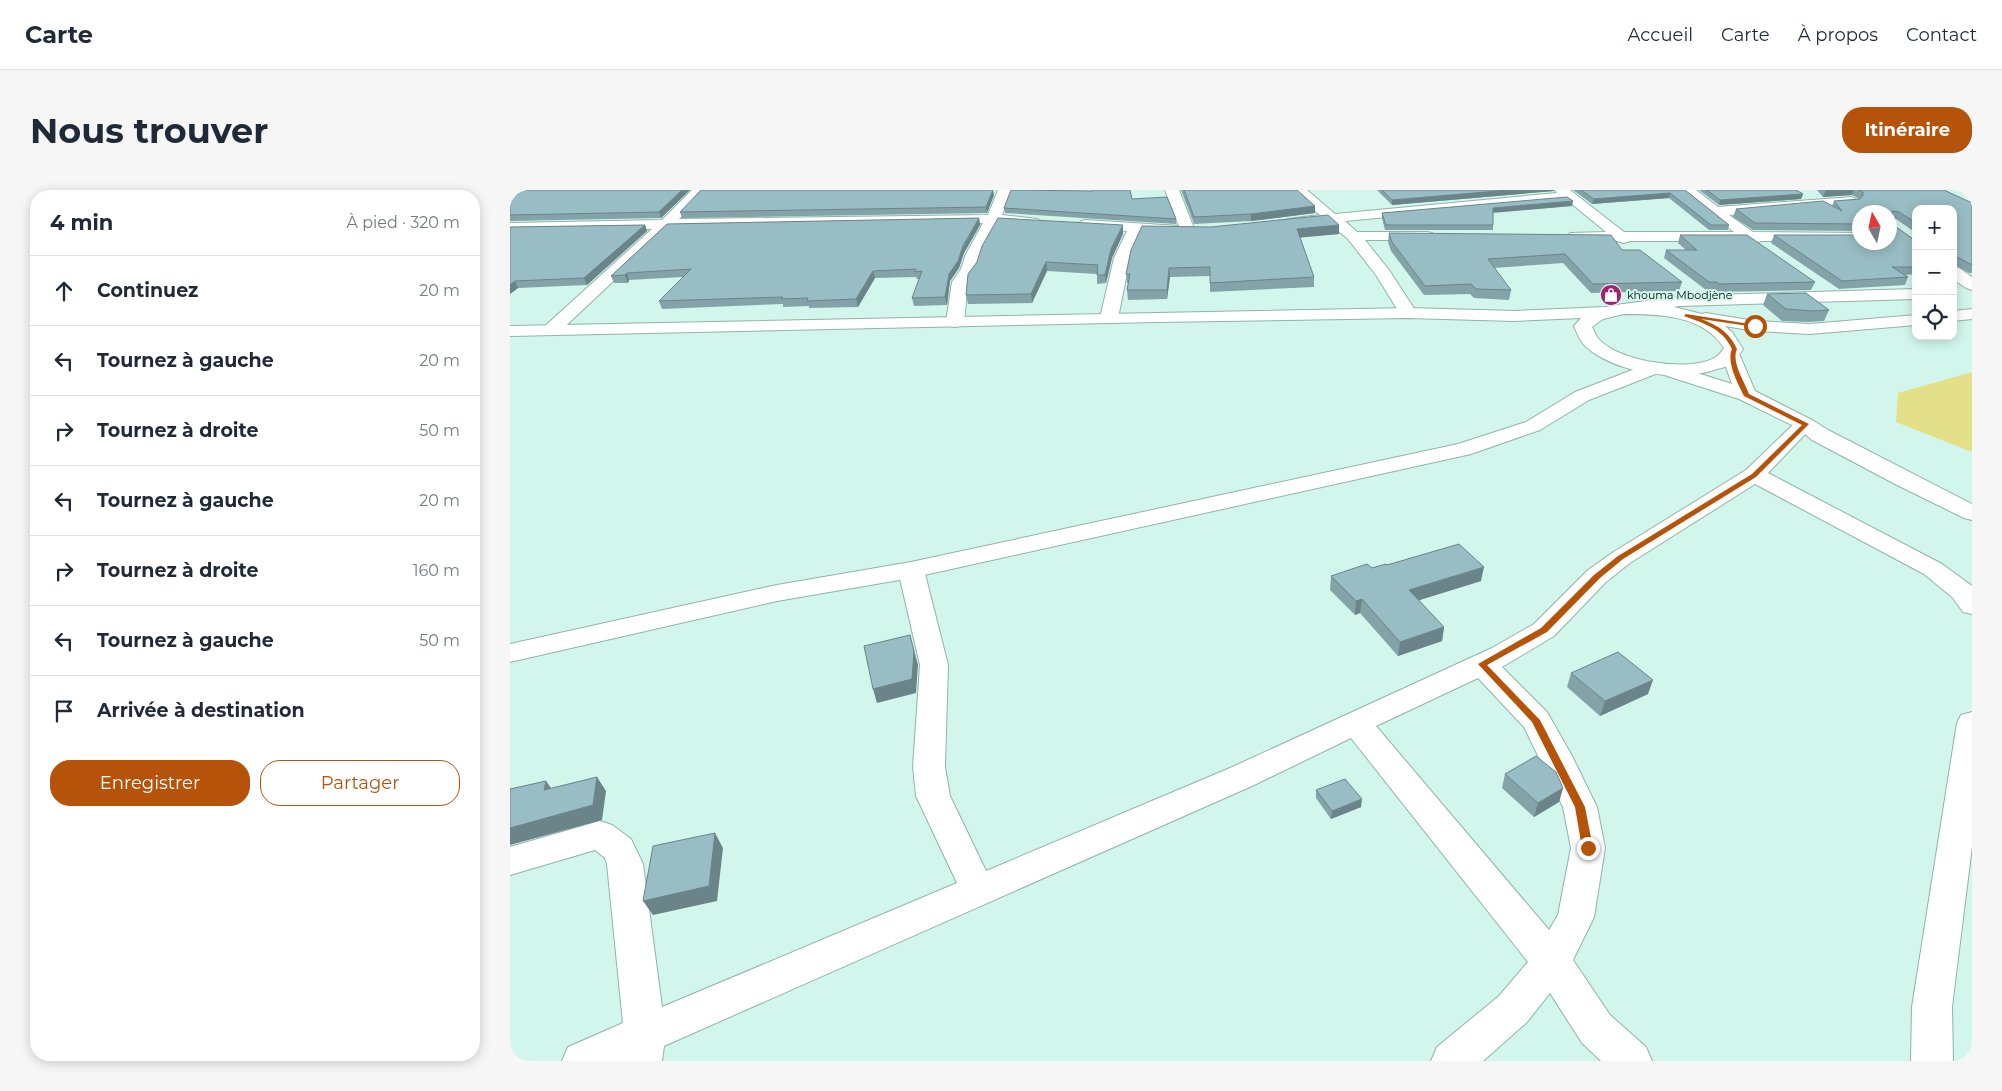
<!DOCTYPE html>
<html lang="fr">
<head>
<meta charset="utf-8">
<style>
  :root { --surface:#fff; --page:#f6f6f7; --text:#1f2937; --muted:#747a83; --line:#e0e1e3; --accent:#b45309 }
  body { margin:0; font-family:Montserrat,sans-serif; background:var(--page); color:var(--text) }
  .controls { position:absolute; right:15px; top:15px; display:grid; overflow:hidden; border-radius:10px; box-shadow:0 2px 12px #0003 }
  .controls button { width:45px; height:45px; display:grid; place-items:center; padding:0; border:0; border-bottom:1px solid var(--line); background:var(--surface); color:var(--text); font:25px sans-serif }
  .compass { position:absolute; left:1342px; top:15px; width:45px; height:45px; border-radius:50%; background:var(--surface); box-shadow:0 2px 12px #0003; rotate:351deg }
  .stop { position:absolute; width:15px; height:15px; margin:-11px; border:4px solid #b45309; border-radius:50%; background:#fff }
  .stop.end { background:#b45309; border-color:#fff; box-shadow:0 1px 5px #0008 }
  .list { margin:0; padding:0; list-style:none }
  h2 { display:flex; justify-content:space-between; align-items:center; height:65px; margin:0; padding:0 20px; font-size:21px }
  h2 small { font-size:16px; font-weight:400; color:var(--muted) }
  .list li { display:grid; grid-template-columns:32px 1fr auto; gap:15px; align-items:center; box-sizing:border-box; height:70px; padding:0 20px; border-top:1px solid var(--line) }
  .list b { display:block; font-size:19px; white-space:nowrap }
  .list em { font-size:16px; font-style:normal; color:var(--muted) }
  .actions { display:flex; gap:10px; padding:15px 20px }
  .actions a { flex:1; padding:11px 0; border:1px solid var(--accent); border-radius:20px; text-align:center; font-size:18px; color:var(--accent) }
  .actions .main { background:var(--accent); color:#fff }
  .icon { flex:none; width:28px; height:28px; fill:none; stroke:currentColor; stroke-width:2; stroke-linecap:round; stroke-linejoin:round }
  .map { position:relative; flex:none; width:1462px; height:871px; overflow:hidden; border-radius:20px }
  header { display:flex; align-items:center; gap:30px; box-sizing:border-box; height:70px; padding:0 25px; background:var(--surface); border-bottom:1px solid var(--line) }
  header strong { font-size:24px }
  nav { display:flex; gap:28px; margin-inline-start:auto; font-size:18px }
  .intro { display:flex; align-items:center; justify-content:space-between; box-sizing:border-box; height:120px; padding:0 30px }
  h1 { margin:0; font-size:35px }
  .button { padding:12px 22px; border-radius:20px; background:var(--accent); color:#fff; font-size:18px; font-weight:700 }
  main { display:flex; gap:30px; padding:0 30px }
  aside { flex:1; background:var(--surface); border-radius:20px; box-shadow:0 2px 12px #0003 }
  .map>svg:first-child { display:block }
  .green { fill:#e4e089 }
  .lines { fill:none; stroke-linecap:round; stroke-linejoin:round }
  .street-casing { stroke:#91b3a9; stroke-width:2 }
  .secondary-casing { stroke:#91b3a9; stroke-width:2 }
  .primary-casing { stroke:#91b3a9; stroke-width:2 }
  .street { fill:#fff; fill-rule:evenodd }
  .secondary { fill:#fff; fill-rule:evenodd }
  .primary { fill:#fff; fill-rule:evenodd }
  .wall { fill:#84a3a9 }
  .shaded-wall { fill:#6b8489 }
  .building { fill:#99bdc4; stroke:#6b8489 }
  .route { fill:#b45309 }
  .labels { text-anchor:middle; stroke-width:4; stroke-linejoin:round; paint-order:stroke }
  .far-poi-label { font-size:11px; fill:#040f0c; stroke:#d2f6eb; text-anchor:start }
</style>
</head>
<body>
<header>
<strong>Carte</strong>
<nav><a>Accueil</a><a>Carte</a><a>À propos</a><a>Contact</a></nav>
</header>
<div class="intro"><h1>Nous trouver</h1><a class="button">Itinéraire</a></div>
<main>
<aside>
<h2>4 min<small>À pied · 320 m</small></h2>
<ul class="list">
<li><svg class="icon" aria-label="ahead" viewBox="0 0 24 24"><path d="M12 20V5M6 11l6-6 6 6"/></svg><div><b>Continuez</b></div><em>20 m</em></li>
<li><svg class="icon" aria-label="left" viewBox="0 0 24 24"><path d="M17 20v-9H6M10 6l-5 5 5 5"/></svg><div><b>Tournez à gauche</b></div><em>20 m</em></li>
<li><svg class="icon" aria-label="right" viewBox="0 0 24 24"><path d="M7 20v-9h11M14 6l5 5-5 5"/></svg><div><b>Tournez à droite</b></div><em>50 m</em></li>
<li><svg class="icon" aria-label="left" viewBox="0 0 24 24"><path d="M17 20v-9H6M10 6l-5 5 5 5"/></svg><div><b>Tournez à gauche</b></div><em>20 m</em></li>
<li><svg class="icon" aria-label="right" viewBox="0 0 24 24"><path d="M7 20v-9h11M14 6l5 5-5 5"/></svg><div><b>Tournez à droite</b></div><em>160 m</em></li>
<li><svg class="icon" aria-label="left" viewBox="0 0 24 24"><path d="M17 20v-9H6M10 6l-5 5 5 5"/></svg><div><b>Tournez à gauche</b></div><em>50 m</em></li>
<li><svg class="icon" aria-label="arrive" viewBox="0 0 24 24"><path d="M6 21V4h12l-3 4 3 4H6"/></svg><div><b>Arrivée à destination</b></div></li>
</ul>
<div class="actions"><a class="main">Enregistrer</a><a>Partager</a></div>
</aside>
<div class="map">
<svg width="1462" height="871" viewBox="0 0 1462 871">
  <rect width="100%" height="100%" fill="#d2f6eb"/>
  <path class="green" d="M 1462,182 L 1462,262 L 1386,232 L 1388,203 Z"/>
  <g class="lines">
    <g class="street-casing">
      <path id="street" d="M 182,0 L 197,0 L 169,29 L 478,25 L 488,0 L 502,0 L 492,25 L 528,29 L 530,32 L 528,35 L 523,36 L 488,34 L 472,64 L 467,80 L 458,92 L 454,132 L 451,136 L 445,137 L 439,136 L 436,132 L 442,92 L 451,79 L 456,64 L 473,33 L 160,38 L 47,144 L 41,145 L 35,144 L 32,140 L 35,136 L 142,39 L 0,41 L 0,33 L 152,30 Z
        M 655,0 L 669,0 L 685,41 L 683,44 L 678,45 L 672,43 L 631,42 L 620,68 L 608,128 L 605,132 L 599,133 L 593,132 L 590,128 L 604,68 L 617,41 L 576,38 L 571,37 L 569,34 L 571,31 L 576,30 L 669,36 Z
        M 782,0 L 797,0 L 825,24 L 1047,3 L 1045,0 L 1060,0 L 1114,42 L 1224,42 L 1170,0 L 1186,0 L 1208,17 L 1342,7 L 1349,11 L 1347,14 L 1288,18 L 1266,22 L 1219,25 L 1243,42 L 1350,43 L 1350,51 L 1251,51 L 1244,54 L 1236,51 L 1120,51 L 1114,53 L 1107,51 L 1065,50 L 1060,49 L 1058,46 L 1060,43 L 1096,42 L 1057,10 L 835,31 L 847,42 L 917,42 L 922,43 L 924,46 L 922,49 L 917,50 L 855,50 L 879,80 L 907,123 L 904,127 L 898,128 L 892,127 L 866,85 L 838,49 L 819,33 L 783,36 L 778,35 L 776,32 L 778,29 L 810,25 Z
        M 1443,76 L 1449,78 L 1462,87 L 1462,100 L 1456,98 L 1443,89 Z
        M 1406,99 L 1406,109 L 1170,116 L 1114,124 L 1108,123 L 1105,119 L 1108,115 L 1114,114 L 1170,106 Z
        M 1295,228 L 1302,230 L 1305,234 L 1258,283 L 1432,374 L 1462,396 L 1462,424 L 1453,422 L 1442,407 L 1414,384 L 1245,294 L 1120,373 L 1096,392 L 1044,446 L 992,477 L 1037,522 L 1062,566 L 1087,617 L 1095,658 L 1084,727 L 1063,770 L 1100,825 L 1136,857 L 1142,871 L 1091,871 L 1072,853 L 1040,803 L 1017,832 L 973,871 L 921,871 L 927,857 L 989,806 L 1018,772 L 841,548 L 742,596 L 154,856 L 152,871 L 52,871 L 58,857 L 113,833 L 97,674 L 95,668 L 85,660 L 0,685 L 0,657 L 90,631 L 102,635 L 121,649 L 133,674 L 152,817 L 447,693 L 406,606 L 403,577 L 410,475 L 388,380 L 392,375 L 401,372 L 410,375 L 414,380 L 438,475 L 435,577 L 440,606 L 476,681 L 720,578 L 982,458 L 1024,434 L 1078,380 L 1102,363 L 1236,280 L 1288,230 ZM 968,488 L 1014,537 L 1053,617 L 1061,658 L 1048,725 L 1039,740 L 866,536 Z
        M 1462,522 L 1462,656 L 1442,817 L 1443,871 L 1401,871 L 1402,817 L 1447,533 L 1451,525 Z"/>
    </g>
    <g class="secondary-casing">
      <path id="secondary" d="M 1221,160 L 1228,162 L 1230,166 L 1245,201 L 1302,230 L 1318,240 L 1462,314 L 1462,330 L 1454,328 L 1387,295 L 1302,250 L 1288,238 L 1229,209 L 1148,183 L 1079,210 L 1030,240 L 961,264 L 401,388 L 267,411 L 0,472 L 0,454 L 267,395 L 401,372 L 948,254 L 1016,232 L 1065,202 L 1143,172 L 1162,175 L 1222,194 L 1212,166 L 1214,162 Z"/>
    </g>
    <g class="primary-casing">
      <path id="primary" d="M 1114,114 L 1160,116 L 1192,124 L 1196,123 L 1245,131 L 1300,134 L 1406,125 L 1406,135 L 1300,144 L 1245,141 L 1215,136 L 1222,142 L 1233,159 C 1230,164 1225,170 1221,174 C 1217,177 1211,178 1207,179 C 1169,193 1105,183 1075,156 C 1070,151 1067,143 1064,136 L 1071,128 L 1004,131 L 898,128 L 648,132 L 0,146 L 0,136 L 898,118 L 1004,121 L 1095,117 ZM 1114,124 C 1150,124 1193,125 1214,158 C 1212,161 1209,165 1206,167 C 1181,183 1106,172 1087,147 C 1085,144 1084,140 1082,137 L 1093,129 Z
        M 1462,119 L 1462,129 L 1443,131 L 1443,121 Z"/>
    </g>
    <use href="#street" class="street"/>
    <use href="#secondary" class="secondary"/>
    <use href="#primary" class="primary"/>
  </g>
  <path class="wall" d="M 0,0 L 180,0 L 151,28 L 0,31 Z
    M 671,0 L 787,0 L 805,23 L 741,31 L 684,34 Z
    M 867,0 L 1044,0 L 1044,1 L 882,15 Z
    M 1063,0 L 1175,0 L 1219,35 L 1218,40 L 1199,40 L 1159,8 L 1082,14 Z
    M 1189,0 L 1286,0 L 1293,4 L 1291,9 L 1209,15 Z
    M 1307,0 L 1434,0 L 1462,13 L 1462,83 L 1459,83 L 1445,75 L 1443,79 L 1443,19 L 1406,19 L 1406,43 L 1386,29 L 1382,29 L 1382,34 L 1403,49 L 1406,49 L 1406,84 L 1394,85 L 1398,87 L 1395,95 L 1329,99 L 1261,53 L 1264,45 L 1380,52 L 1350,22 L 1350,41 L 1243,40 L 1223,27 L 1226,19 L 1322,16 L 1324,11 L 1349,9 L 1342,5 L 1313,7 Z
    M 484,5 L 477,23 L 172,28 L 170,22 Z
    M 622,9 L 666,29 L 666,34 L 495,23 L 494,18 Z
    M 1062,16 L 983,22 L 983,40 L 875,40 L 872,28 L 872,23 Z
    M 469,28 L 470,35 L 454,63 L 449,78 L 440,91 L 437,115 L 404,116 L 402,108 L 409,89 L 407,89 L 406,87 L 365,88 L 348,117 L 299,118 L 299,116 L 273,117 L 273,114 L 152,119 L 149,111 L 173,87 L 119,90 L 118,93 L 104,93 L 101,86 L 157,34 Z
    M 135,35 L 137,41 L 77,95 L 8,98 L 0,104 L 0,37 Z
    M 613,35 L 613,44 L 602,68 L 596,93 L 587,94 L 587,84 L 537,81 L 522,113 L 458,114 L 456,105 Z
    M 829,35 L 829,44 L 790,47 L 804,87 L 804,97 L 700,102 L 700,86 L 660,87 L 657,109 L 618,110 L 617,100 L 618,93 L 617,93 L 616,84 L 701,37 Z
    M 879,43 L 1112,60 L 1172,92 L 1169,101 L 1081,103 L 1053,73 L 984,78 L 1001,100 L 999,110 L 964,108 L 960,104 L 914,105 L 881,61 L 878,52 Z
    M 1170,45 L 1305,92 L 1301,100 L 1206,102 L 1204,100 L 1196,100 L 1154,68 L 1156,60 L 1176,60 L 1168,53 Z
    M 1257,104 L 1319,120 L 1314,131 L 1299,132 L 1272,131 L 1253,115 Z
    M 877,375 L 971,391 L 909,410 L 934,437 L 932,451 L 888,466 L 850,423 L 845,425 L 820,400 L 821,386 Z
    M 1061,483 L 1138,504 L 1090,526 L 1057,497 Z
    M 995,584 L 1053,598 L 1049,612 L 1024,627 L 992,598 Z
    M 806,600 L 851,617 L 821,629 L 806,608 Z"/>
  <path class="shaded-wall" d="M 172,0 L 180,0 L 151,28 L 149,22 Z
    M 483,0 L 484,5 L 477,23 L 476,17 Z
    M 999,0 L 1044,0 L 1044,1 L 882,15 L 882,10 Z
    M 1316,0 L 1344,0 L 1342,5 L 1313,7 Z
    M 1160,3 L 1159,8 L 1082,14 L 1084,9 Z
    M 1293,4 L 1291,9 L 1209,15 L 1210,10 Z
    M 1063,11 L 1062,16 L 982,23 L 983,18 Z
    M 805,16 L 805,23 L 741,31 L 741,24 Z
    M 469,28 L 470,35 L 454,63 L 449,78 L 440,91 L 437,115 L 435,107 L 439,84 Z
    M 135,35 L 137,41 L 77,95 L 74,88 Z
    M 613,35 L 613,44 L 602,68 L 596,93 L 595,85 L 601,59 Z
    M 829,35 L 829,44 L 786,48 L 787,39 Z
    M 536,72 L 537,81 L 522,113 L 521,104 Z
    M 659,78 L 660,87 L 657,109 L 657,100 Z
    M 363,81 L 365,88 L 348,117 L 346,109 Z
    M 117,83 L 119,90 L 118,93 L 115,85 Z
    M 5,91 L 8,98 L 0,104 L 0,95 Z
    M 974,377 L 971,391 L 897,414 L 899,400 Z
    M 852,409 L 850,423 L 845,425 L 846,411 Z
    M 934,437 L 932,451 L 888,466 L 890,452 Z
    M 400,445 L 408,475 L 406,503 L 367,513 L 363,499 Z
    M 1143,490 L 1138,504 L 1090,526 L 1095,511 Z
    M 87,587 L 96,601 L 92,630 L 0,655 L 0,638 Z
    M 36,591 L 46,605 L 34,600 Z
    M 1053,598 L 1049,612 L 1024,627 L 1028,613 Z
    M 852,609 L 851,617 L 821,629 L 822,621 Z
    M 205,643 L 213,658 L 207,711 L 143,725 L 133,711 Z"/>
  <path class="building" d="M 0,0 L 172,0 L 149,22 L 0,25 Z
    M 191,0 L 483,0 L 476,17 L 170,22 Z
    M 501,0 L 583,1 L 583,0 L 620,0 L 622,9 L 657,7 L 666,29 L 494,18 Z
    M 674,0 L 787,0 L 805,16 L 741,24 L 684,27 Z
    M 872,0 L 999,0 L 882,10 Z
    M 1071,0 L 1175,0 L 1219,35 L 1201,35 L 1160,3 L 1084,9 Z
    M 1197,0 L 1286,0 L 1293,4 L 1210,10 Z
    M 1348,0 L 1434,0 L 1462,13 L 1462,75 L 1447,67 L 1445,68 L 1445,76 L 1443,76 L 1443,19 L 1406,19 L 1406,33 L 1389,22 L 1382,21 L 1382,34 L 1403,49 L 1406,49 L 1406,77 L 1382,77 L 1398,87 L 1332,91 L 1264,45 L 1350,45 L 1350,52 L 1380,52 L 1380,22 L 1350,22 L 1350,34 L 1245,33 L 1226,19 L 1313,11 L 1332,21 L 1324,11 L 1350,9 L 1353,5 L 1353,2 Z
    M 1057,7 L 1063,11 L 983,18 L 983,35 L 876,35 L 872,23 Z
    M 818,25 L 829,35 L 787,39 L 804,87 L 700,93 L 700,77 L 659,78 L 657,100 L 617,100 L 620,84 L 616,84 L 621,60 L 632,36 L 701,37 Z
    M 469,28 L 453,56 L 448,71 L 439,84 L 435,107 L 402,108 L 412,81 L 405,82 L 406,79 L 363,81 L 346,109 L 297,111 L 298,108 L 271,109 L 273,107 L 149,111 L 181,79 L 117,83 L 115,85 L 101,86 L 157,34 Z
    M 488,28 L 613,35 L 601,59 L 595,85 L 587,85 L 588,75 L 536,72 L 521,104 L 456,105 L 458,84 L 467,72 L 472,56 Z
    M 135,35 L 74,88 L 5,91 L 0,95 L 0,37 Z
    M 879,43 L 1101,45 L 1112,60 L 1130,60 L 1172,92 L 1083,94 L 1055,64 L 978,69 L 1001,100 L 966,99 L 961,94 L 915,96 L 882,52 Z
    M 1170,45 L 1237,45 L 1305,92 L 1209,94 L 1207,92 L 1199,92 L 1156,60 L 1187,60 Z
    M 1296,103 L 1319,120 L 1303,121 L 1276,119 L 1257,104 Z
    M 949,354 L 974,377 L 899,400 L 934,437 L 890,452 L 852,409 L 846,411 L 821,386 L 857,374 L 862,378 L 876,374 L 877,375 Z
    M 400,445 L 404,461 L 402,489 L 363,499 L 354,456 Z
    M 1108,462 L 1143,490 L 1095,511 L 1061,483 Z
    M 1026,566 L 1046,582 L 1053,598 L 1028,613 L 995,584 Z
    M 87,587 L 83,615 L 0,638 L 0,599 L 36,591 L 34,600 Z
    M 835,589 L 852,609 L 822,621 L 806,600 Z
    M 205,643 L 199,696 L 133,711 L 143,656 Z"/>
  <path class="route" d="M 1176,124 L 1246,135 L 1245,137 L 1191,129 C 1209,136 1219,142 1227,159 C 1221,172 1234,191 1239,204 L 1299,234 L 1246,287 L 1113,369 L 1090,388 L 1037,442 L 977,475 L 1030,530 L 1075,617 L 1083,658 L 1078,662 L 1072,658 L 1065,617 L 1022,532 L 968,474 L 1031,438 L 1084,385 L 1108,366 L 1242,284 L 1292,235 L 1234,206 C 1228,194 1216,172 1222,159 C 1212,138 1195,134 1174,126 Z"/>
  <defs>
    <g id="shop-disc" transform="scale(1.125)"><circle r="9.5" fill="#a22172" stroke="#d2f6eb"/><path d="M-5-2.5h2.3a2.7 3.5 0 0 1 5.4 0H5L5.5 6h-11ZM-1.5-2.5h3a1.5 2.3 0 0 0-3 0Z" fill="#fff"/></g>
  </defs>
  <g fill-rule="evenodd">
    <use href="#shop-disc" x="1101" y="105"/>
  </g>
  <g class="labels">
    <g class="far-poi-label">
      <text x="1117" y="109">khouma Mbodjène</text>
    </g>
  </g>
</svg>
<div class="controls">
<button>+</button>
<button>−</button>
<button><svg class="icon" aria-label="locate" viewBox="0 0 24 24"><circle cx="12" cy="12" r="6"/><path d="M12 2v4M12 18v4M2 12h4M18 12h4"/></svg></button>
</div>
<svg class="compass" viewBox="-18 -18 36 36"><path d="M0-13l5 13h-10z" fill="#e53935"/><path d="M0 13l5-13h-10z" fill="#747a83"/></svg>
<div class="stop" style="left:1245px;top:136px"></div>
<div class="stop end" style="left:1078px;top:658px"></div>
</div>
</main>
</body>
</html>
